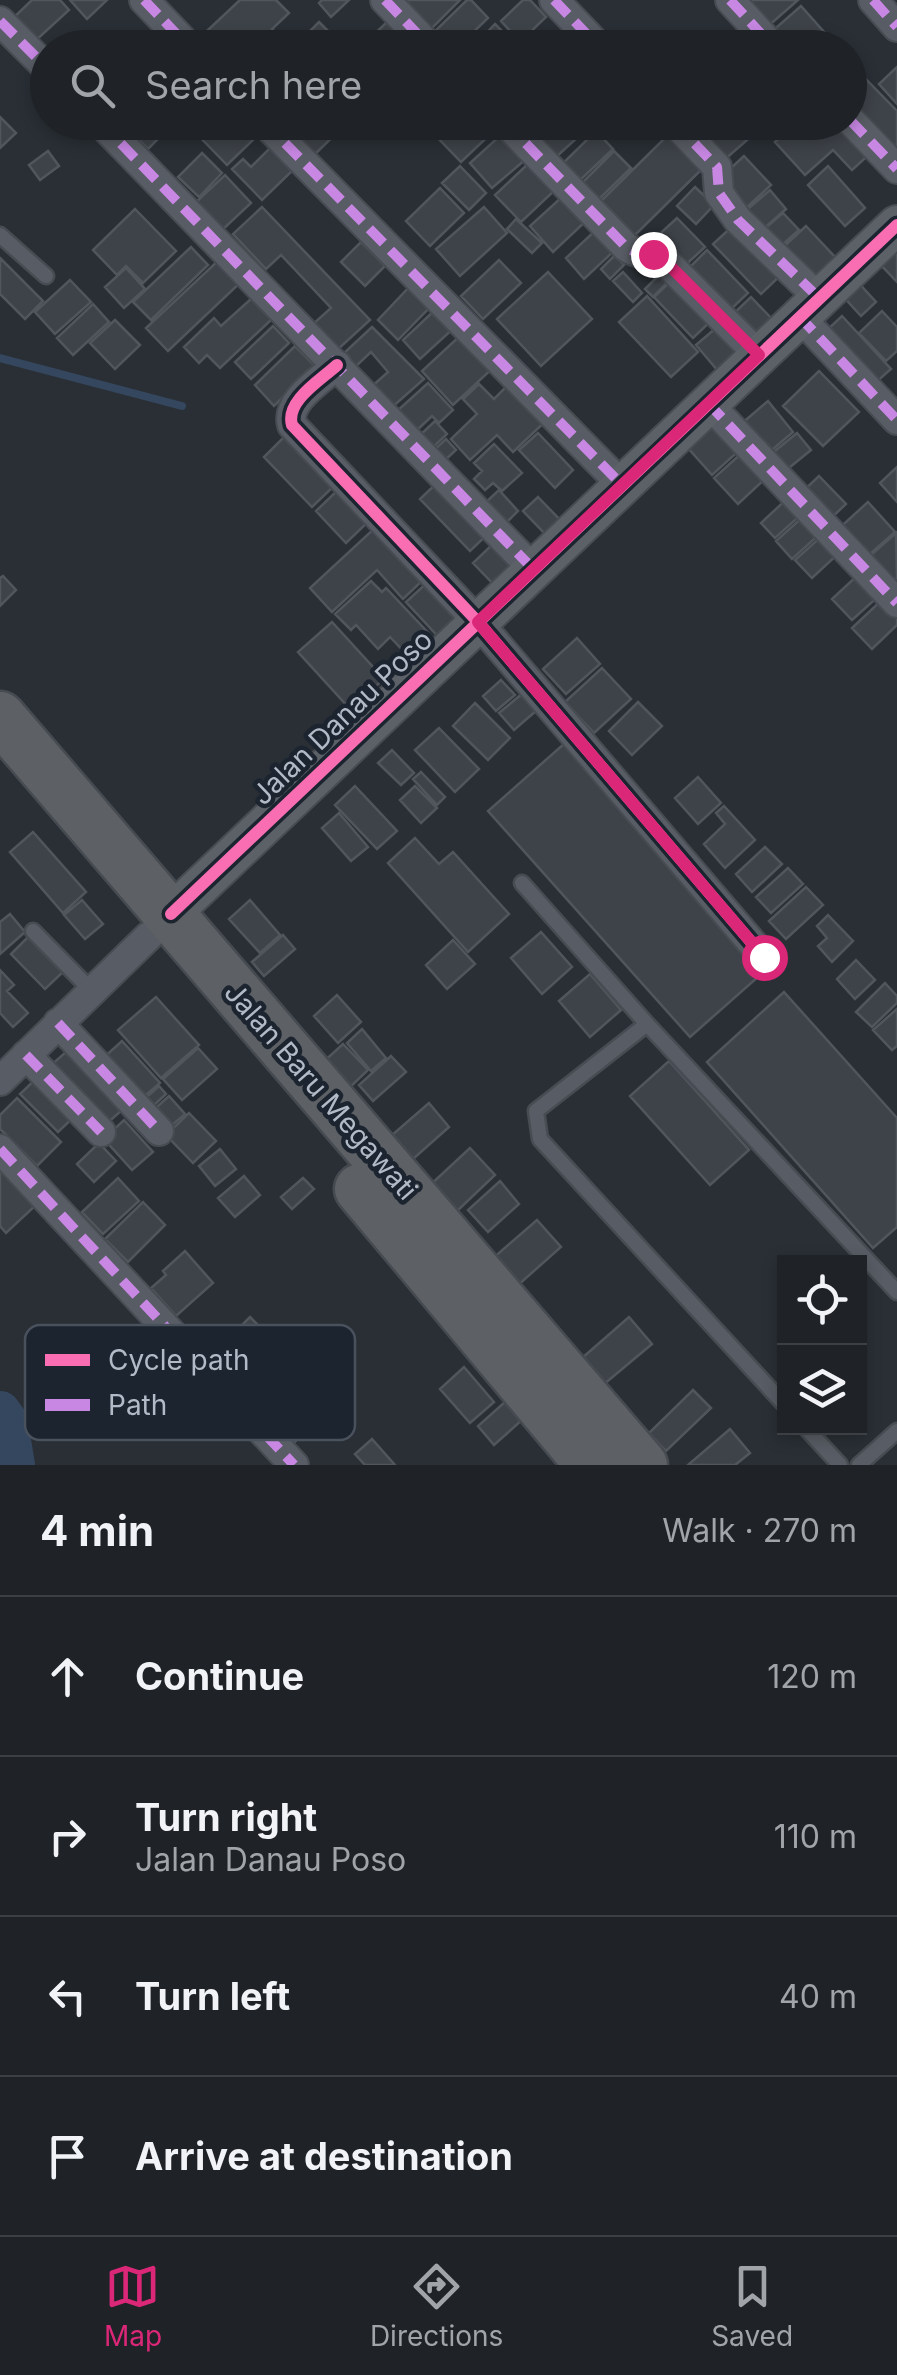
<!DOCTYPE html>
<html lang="en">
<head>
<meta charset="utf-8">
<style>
  :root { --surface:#1f2328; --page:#2c2f34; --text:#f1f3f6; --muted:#a1a4a8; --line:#3c4045; --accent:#db2777 }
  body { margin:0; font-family:Inter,sans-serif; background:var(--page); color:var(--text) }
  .controls { position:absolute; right:30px; bottom:30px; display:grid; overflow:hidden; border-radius:0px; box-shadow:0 5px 15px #0003 }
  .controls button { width:90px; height:90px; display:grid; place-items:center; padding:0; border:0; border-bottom:2px solid var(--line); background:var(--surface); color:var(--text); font:50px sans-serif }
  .stop { position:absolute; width:30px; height:30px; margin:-22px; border:8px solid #db2777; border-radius:50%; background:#fff }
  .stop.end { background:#db2777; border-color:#fff; box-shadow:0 2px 10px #0008 }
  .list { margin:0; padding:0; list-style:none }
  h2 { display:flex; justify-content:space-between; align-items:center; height:130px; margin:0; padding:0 40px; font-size:42px }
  h2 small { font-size:32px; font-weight:400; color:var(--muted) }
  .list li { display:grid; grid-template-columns:65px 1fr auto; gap:30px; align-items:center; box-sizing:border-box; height:160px; padding:0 40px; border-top:2px solid var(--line) }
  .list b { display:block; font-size:38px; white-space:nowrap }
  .list p { margin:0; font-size:32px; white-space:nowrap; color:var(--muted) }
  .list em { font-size:32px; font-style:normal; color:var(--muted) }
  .icon { flex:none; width:55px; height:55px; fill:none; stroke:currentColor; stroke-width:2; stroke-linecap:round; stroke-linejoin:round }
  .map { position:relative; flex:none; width:897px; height:1465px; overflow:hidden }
  .search { position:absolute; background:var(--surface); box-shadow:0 5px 15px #0003; left:30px; right:30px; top:30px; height:110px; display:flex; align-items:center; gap:25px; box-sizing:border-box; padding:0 35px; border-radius:55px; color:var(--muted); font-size:38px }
  .sheet { height:770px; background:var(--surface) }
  nav { display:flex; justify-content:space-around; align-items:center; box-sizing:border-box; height:140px; border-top:2px solid var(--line); background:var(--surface); font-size:28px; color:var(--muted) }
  nav a { display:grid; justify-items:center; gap:5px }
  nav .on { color:var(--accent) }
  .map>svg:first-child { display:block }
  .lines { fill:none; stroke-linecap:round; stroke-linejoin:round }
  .stream { stroke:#35475e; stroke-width:8 }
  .river { stroke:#35475e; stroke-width:42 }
  .building { fill:#3e4349; stroke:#51565d; stroke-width:2.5 }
  .lane-casing { stroke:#474c52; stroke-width:19 }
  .street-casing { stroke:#474c52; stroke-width:32 }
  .secondary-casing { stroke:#474c52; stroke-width:42 }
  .highway-casing { stroke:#464a51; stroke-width:55 }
  .lane { stroke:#585c64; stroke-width:14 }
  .street { stroke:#585c64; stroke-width:28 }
  .secondary { stroke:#5c6168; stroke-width:38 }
  .highway { stroke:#5d6064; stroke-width:50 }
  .quiet { stroke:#c787e3; stroke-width:10; stroke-dasharray:20 10; stroke-linecap:butt }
  .cycleway-casing { stroke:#1c2430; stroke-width:19 }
  .cycleway { stroke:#f96db3; stroke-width:12 }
  .route { stroke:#db2777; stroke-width:12 }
  .labels { text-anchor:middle; stroke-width:9; stroke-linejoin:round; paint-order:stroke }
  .street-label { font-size:28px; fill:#b2bac7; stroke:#1c2430 }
  .key { fill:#1c2430; stroke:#49515d; stroke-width:2.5 }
  .key-label { font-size:28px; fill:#b2bac7 }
</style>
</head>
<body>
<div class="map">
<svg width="897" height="1465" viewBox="0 0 897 1465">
  <rect width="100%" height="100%" fill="#292f35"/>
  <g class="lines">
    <path class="stream" d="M 0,358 L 182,406"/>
    <path class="river" d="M 0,1412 L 7,1422 L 14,1465"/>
  </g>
  <path class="building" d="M 32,0 L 60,0 L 69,10 L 33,43 L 11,20 Z
    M 70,0 L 107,0 L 87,19 Z
    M 240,0 L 276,0 L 289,13 L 272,29 L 289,48 L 196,48 L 193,44 Z
    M 322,0 L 349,0 L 331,17 L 319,3 Z
    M 407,0 L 460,0 L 427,33 L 400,7 Z
    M 467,0 L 471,0 L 488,18 L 457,48 L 442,48 L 430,36 Z
    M 523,0 L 530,0 L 546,17 L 520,42 L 501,21 Z
    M 741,0 L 798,0 L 766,28 Z
    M 801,6 L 825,33 L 809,48 L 783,48 L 770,33 Z
    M 390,19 L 413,43 L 408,48 L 360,48 Z
    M 319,22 L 345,48 L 293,48 Z
    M 495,24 L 513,42 L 508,48 L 472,48 Z
    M 566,31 L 582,48 L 549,48 Z
    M 897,67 L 897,104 L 879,84 Z
    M 861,74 L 897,111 L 897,148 L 892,153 L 850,109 L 850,85 Z
    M 0,117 L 16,133 L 0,148 Z
    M 130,122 L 175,122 L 148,149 L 126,126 Z
    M 194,122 L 248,122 L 259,134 L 227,165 L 190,127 Z
    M 288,122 L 348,122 L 309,160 L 280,130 Z
    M 443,122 L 496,122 L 499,126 L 461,162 L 433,133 Z
    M 562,122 L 587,122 L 590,126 L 555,158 L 540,142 Z
    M 730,122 L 746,122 L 755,133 L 723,161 L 707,143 Z
    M 796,122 L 806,129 L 813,122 L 846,122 L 873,151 L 852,170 L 833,150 L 805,175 L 775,142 Z
    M 596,131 L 613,149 L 576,184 L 560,166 Z
    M 503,133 L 526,159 L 492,188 L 470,163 Z
    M 670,133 L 704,167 L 630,240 L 596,206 Z
    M 270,148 L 292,171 L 262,200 L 232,169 L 243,159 L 251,167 Z
    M 48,151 L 59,166 L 40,180 L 29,165 Z
    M 614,151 L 631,168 L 596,202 L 580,185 Z
    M 202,153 L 222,173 L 199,197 L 178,177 Z
    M 744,156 L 771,185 L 745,209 L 718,180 Z
    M 530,162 L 556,189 L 521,222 L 495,195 Z
    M 460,166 L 486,193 L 469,210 L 442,183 Z
    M 828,166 L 865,208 L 845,226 L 808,185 Z
    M 225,175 L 251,203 L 219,233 L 193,205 Z
    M 695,187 L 714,205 L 696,224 L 677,206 Z
    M 440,188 L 464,213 L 430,246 L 406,221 Z
    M 770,190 L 786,209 L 760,232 L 743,213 Z
    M 563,196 L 586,221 L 553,252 L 530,226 Z
    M 262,207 L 370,320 L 336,351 L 312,325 L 331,308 L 281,255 L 266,269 L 233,234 Z
    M 484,207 L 507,233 L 460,276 L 436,249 Z
    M 135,209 L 176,251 L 143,283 L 126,266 L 117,275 L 93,250 Z
    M 783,213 L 799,230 L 773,253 L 757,235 Z
    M 677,218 L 705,247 L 680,270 L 652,241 Z
    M 516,219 L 542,243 L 532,253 L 507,229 Z
    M 736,223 L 783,273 L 761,294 L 713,244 Z
    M 806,226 L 836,258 L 808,284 L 778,252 Z
    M 597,229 L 616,249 L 584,279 L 566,258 Z
    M 361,242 L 385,266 L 365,286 L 341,262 Z
    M 191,247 L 208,265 L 151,320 L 133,302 Z
    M 707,250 L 748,293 L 729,311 L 689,268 Z
    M 894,250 L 897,253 L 897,282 L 879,263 Z
    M 615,255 L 624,265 L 610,279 L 601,269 Z
    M 0,258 L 43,301 L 25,319 L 0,294 Z
    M 221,258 L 242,281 L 168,351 L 146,328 Z
    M 499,260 L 521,283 L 483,319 L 461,296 Z
    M 126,268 L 145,289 L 124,308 L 105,287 Z
    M 663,271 L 671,279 L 653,297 L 645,289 Z
    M 548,272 L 592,319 L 541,366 L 497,319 Z
    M 623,272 L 642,293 L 633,302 L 613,281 Z
    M 673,279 L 712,320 L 693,338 L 654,297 Z
    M 855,279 L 876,302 L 861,316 L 840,293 Z
    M 70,280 L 91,302 L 55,334 L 35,312 Z
    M 413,283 L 434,303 L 398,340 L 378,320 Z
    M 647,296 L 698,352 L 671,377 L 619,322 Z
    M 751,297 L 772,319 L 749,341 L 728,319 Z
    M 252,298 L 272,319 L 220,368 L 207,355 L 199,363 L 184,347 L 214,318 L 221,326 Z
    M 93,304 L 109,322 L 73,355 L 57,338 Z
    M 437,308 L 455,327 L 420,359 L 403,340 Z
    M 882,311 L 897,327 L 897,351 L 886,361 L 859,333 Z
    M 842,316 L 891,369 L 874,384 L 825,332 Z
    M 115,320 L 140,345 L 115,369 L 90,343 Z
    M 723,322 L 745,348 L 718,371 L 696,345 Z
    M 273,326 L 289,343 L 251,379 L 235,362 Z
    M 372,327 L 424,379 L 390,409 L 371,387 L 388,372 L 371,352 L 355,367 L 343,354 Z
    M 463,333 L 494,367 L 453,405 L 422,371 Z
    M 295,346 L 315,366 L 274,406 L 255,385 Z
    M 819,371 L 859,412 L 823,446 L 783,406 Z
    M 514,379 L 550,417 L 513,452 L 497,435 L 470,460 L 451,439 L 477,414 L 463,399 L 479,384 L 494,399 Z
    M 428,383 L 453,410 L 439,423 L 432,416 L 415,432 L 396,412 Z
    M 768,401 L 793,432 L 766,455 L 740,425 Z
    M 435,421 L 447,434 L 429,451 L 417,438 Z
    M 719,421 L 743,447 L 712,475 L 688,448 Z
    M 538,433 L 573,470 L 555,488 L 519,450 Z
    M 797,433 L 811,450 L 784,472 L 770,455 Z
    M 286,435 L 335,485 L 312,507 L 264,457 Z
    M 446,439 L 456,450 L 442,463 L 432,452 Z
    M 494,444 L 522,473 L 502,491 L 493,483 L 485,490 L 474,479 L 482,471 L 474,463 Z
    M 744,451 L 768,476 L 738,504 L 714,478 Z
    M 897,467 L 897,502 L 880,483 Z
    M 819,476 L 846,504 L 828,521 L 801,493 Z
    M 441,479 L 491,531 L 470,551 L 420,499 Z
    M 340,488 L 370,520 L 346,543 L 316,511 Z
    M 499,490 L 518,511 L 504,525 L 484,504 Z
    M 790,496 L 804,512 L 775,538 L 761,523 Z
    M 538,497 L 564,524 L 549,538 L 523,511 Z
    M 868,502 L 895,532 L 862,561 L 836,531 Z
    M 806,514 L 822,532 L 792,559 L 776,541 Z
    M 377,526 L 425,578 L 403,599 L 377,570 L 332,612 L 310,588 Z
    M 896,533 L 897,578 L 887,586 L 864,561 Z
    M 823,535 L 839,553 L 812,578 L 795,560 Z
    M 495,542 L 521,569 L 499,590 L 473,563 Z
    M 860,573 L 880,595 L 852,620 L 832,599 Z
    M 3,576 L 16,590 L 0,606 L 0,578 Z
    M 371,581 L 382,592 L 386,588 L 435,640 L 413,661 L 390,637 L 378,649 L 356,625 L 351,630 L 335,614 Z
    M 429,581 L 468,623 L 445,644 L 406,602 Z
    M 887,595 L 897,607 L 897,625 L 872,649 L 852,628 Z
    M 332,622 L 384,679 L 350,709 L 298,652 Z
    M 577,638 L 600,664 L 566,694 L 543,669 Z
    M 602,668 L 631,699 L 594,733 L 565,702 Z
    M 501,680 L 515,695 L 496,711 L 483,696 Z
    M 523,693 L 537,710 L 514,730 L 499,713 Z
    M 638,702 L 662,726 L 632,755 L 609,731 Z
    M 475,703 L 510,738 L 488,760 L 453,726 Z
    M 439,728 L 479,769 L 455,792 L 415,750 Z
    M 565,743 L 767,969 L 690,1037 L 488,811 Z
    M 392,750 L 414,773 L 401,785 L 378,763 Z
    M 421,772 L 445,797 L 437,805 L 413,779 Z
    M 698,777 L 721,803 L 698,824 L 675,798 Z
    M 355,786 L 397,831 L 377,849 L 335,805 Z
    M 415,786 L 437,808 L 421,823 L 400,800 Z
    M 724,806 L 755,840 L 725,868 L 704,844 L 725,824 L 716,813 Z
    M 339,813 L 368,847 L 351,861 L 322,828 Z
    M 33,832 L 86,892 L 63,913 L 10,852 Z
    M 415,838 L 439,864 L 453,852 L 509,914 L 468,952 L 388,863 Z
    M 765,847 L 782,864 L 752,892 L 736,874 Z
    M 788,868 L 803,884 L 771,913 L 756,897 Z
    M 806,887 L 823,905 L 786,939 L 769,921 Z
    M 82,900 L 103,924 L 85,939 L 64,915 Z
    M 250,900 L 280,935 L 260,953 L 229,919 Z
    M 10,914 L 25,932 L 0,954 L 0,922 Z
    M 828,915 L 853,941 L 832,962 L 818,946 L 827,938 L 817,926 Z
    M 541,932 L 572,967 L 542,994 L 511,958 Z
    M 30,935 L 64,971 L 45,989 L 11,954 Z
    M 283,935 L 295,949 L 264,976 L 252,962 Z
    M 453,940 L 475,964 L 447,989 L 426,965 Z
    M 856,960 L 875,980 L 855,999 L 837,979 Z
    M 0,970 L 14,985 L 7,991 L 28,1013 L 13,1027 L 0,1013 Z
    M 590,974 L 621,1010 L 590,1037 L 559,1001 Z
    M 885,983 L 897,996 L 897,1003 L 872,1027 L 856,1012 Z
    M 784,992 L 897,1118 L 897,1227 L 873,1248 L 707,1062 Z
    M 337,995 L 361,1022 L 338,1043 L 314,1016 Z
    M 156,997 L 199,1045 L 161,1078 L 118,1030 Z
    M 897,1009 L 897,1046 L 892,1050 L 873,1030 Z
    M 362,1029 L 386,1058 L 371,1071 L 347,1043 Z
    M 122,1041 L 160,1083 L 140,1100 L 102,1059 Z
    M 343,1044 L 368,1070 L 346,1091 L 321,1064 Z
    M 74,1045 L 129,1104 L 105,1125 L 50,1066 Z
    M 198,1048 L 217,1069 L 182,1100 L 163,1079 Z
    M 391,1056 L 406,1072 L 373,1101 L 359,1085 Z
    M 669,1061 L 749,1150 L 710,1185 L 630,1096 Z
    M 40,1075 L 78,1113 L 58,1132 L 20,1094 Z
    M 159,1086 L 166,1094 L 149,1110 L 141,1102 Z
    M 169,1096 L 185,1114 L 165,1131 L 149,1114 Z
    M 17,1098 L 61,1142 L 37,1166 L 0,1129 L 0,1115 Z
    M 429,1103 L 449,1127 L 413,1159 L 392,1135 Z
    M 189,1113 L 216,1141 L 193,1163 L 166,1135 Z
    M 124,1120 L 153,1152 L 132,1170 L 104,1139 Z
    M 99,1143 L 116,1161 L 94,1182 L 77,1164 Z
    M 470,1148 L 495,1175 L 455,1213 L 429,1186 Z
    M 220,1149 L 236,1169 L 215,1186 L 199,1166 Z
    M 0,1165 L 36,1205 L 6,1233 L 0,1226 Z
    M 244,1176 L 260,1195 L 235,1217 L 218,1198 Z
    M 118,1178 L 139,1201 L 103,1234 L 82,1212 Z
    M 303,1178 L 314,1189 L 292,1209 L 281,1197 Z
    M 500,1181 L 519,1204 L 488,1232 L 468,1210 Z
    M 143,1202 L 165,1225 L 128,1262 L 105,1239 Z
    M 537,1220 L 561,1247 L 517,1286 L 492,1259 Z
    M 185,1251 L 213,1283 L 176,1316 L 151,1288 L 166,1275 L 163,1271 Z
    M 250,1317 L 283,1350 L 234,1398 L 206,1370 L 229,1348 L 224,1343 Z
    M 629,1317 L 652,1344 L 603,1385 L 581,1359 Z
    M 464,1367 L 494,1402 L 470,1423 L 440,1389 Z
    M 292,1371 L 329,1412 L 290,1446 L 254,1405 Z
    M 693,1390 L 711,1408 L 666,1451 L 649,1433 Z
    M 506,1401 L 522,1420 L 494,1445 L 478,1426 Z
    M 730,1429 L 750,1453 L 735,1465 L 688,1465 Z
    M 372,1439 L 395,1465 L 365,1465 L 355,1454 Z"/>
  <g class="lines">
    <g class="lane-casing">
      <path id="lane" d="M 0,235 L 46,276
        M 522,883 L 647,1024 L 897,1292
        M 33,931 L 91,990
        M 647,1024 L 536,1111 L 540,1139 L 784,1404
        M 806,1428 L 840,1465
        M 859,1465 L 897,1431"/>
    </g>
    <g class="street-casing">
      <path id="street" d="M 144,0 L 190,48
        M 385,0 L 431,48
        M 554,0 L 600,48
        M 730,0 L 774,48
        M 873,0 L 897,27
        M 0,21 L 48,69
        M 850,120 L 897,169
        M 100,122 L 533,569
        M 264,122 L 622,485
        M 505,122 L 626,247 C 639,256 651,253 664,260 L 759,355
        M 674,122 L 717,167 L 719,193 L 738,220 L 819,298
        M 799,316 L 897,420
        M 337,365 C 321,380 285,401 292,425 L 478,622 L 764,957
        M 708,403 L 897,603
        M 58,1023 L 159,1131
        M 26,1055 L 101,1132
        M 0,1081 L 149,936
        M 0,1149 L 294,1465"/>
    </g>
    <g class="secondary-casing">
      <path id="secondary" d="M 171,914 L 897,225"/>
    </g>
    <g class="highway-casing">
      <path id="highway" d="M 0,717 L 642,1465
        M 360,1189 L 591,1465"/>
    </g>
    <use href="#lane" class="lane"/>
    <use href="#street" class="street"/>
    <use href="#secondary" class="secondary"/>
    <use href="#highway" class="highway"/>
    <path class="quiet" d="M 144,0 L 190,48
      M 385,0 L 431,48
      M 554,0 L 600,48
      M 730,0 L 774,48
      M 873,0 L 897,27
      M 0,21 L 48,69
      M 850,120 L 897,169
      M 100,122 L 533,569
      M 264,122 L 622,485
      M 505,122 L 626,247 C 639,256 651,253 664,260 L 759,355
      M 674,122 L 717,167 L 719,193 L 738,220 L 819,298
      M 799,316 L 897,420
      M 708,403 L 897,603
      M 58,1023 L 159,1131
      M 26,1055 L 101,1132
      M 0,1149 L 294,1465"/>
    <g class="cycleway-casing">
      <path id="cycleway" d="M 337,365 C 321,380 285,401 292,425 L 478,622 L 764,957
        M 171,914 L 897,225"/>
    </g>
    <use href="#cycleway" class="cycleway"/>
  </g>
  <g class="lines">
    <path class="route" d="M 653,254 L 664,260 L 759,355 L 478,622 L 764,957"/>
  </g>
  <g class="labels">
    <g class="street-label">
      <text transform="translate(342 717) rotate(-44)" y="10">Jalan Danau Poso</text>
      <text transform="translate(321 1091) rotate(49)" y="10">Jalan Baru Megawati</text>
    </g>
  </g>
  <rect x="25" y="1325" width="330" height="115" rx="15" class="key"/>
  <rect x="45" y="1354" width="45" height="12" fill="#f96db3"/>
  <rect x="45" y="1399" width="45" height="12" fill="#c787e3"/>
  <g class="key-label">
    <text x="108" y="1370">Cycle path</text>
    <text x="108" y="1415">Path</text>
  </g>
</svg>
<div class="controls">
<button><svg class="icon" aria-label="locate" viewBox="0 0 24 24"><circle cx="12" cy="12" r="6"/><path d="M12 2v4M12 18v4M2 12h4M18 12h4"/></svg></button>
<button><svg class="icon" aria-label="layers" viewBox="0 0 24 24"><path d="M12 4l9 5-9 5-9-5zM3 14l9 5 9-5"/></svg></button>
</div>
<div class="stop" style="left:764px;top:957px"></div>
<div class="stop end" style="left:653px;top:254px"></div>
<div class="search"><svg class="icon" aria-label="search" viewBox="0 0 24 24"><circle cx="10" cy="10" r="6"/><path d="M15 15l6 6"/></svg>Search here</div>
</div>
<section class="sheet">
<h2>4 min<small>Walk · 270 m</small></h2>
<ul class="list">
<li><svg class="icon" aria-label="ahead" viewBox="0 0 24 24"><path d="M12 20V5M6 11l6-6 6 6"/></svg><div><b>Continue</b></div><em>120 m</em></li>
<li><svg class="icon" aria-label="right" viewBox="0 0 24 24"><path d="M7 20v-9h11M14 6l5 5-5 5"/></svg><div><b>Turn right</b><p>Jalan Danau Poso</p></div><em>110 m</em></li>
<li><svg class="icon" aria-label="left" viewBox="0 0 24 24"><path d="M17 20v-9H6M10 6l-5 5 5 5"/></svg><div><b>Turn left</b></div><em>40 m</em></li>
<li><svg class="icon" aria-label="arrive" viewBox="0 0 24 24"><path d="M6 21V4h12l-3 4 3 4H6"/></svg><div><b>Arrive at destination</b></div></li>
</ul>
</section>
<nav>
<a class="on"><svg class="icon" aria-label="map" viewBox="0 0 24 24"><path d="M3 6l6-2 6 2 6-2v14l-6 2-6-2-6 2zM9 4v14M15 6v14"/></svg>Map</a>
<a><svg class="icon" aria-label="directions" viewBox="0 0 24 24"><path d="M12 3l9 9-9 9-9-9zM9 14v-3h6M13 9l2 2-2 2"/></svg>Directions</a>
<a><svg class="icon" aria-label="saved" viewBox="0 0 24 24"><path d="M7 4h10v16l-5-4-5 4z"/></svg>Saved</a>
</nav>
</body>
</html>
